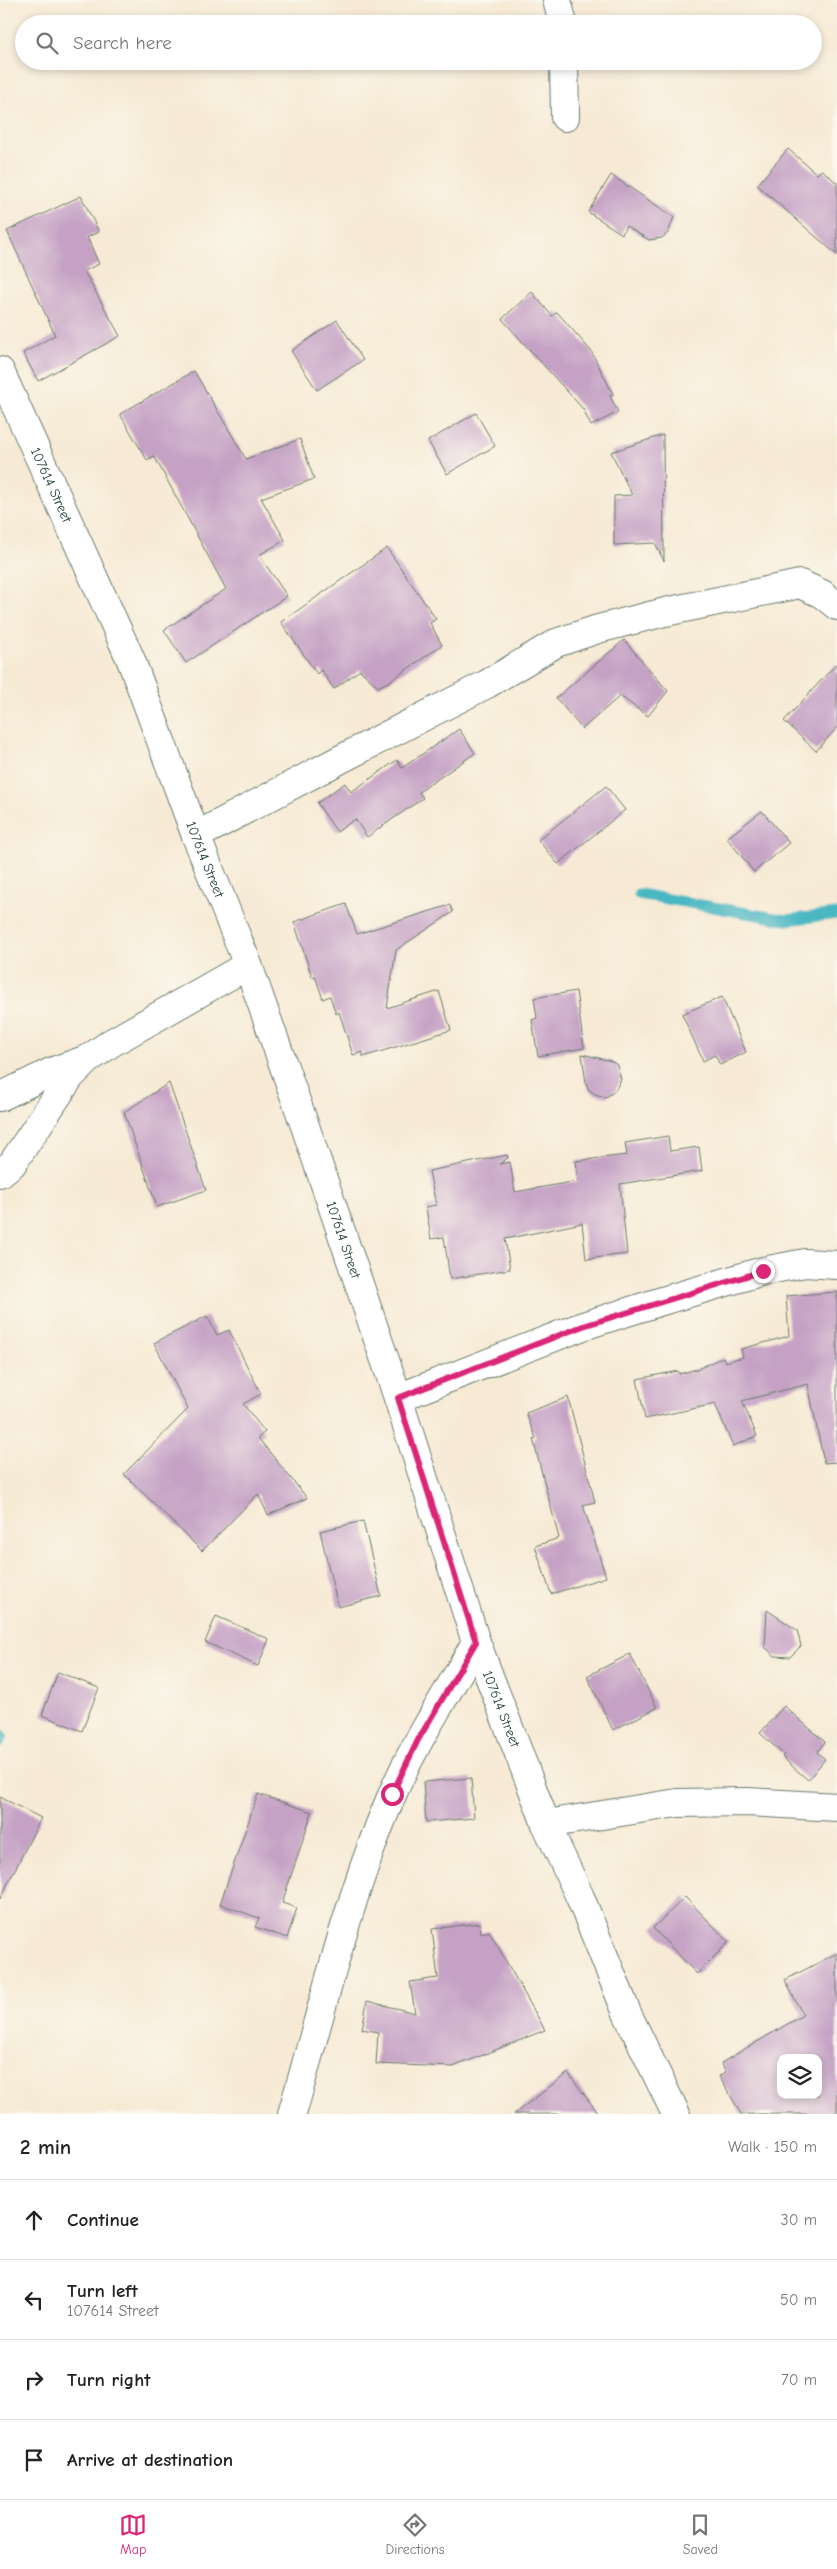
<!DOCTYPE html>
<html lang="en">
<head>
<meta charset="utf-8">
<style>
  :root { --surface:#fff; --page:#f2f2f2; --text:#222; --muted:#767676; --line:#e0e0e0; --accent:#db2777 }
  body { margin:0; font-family:"Comic Neue",sans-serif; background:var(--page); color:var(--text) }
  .controls { position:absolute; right:15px; bottom:15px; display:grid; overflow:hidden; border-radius:10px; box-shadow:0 2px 8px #0003 }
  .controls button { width:45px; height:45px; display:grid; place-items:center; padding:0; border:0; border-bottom:1px solid var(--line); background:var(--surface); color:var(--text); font:25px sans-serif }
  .stop { position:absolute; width:15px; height:15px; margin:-11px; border:4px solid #db2777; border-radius:50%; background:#fff }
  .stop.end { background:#db2777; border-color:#fff; box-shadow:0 1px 5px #0008 }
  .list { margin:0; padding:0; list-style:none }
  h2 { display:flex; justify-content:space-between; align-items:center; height:65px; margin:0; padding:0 20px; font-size:21px }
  h2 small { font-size:16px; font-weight:400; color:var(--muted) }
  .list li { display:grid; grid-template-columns:32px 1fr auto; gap:15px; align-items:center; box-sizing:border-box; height:80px; padding:0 20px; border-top:1px solid var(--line) }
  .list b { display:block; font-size:19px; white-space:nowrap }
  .list p { margin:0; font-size:16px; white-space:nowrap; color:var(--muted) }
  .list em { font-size:16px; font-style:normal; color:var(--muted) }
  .icon { flex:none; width:28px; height:28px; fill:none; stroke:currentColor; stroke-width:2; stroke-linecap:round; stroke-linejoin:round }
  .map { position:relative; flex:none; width:837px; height:2114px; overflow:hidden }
  .search { position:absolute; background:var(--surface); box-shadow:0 2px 8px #0003; left:15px; right:15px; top:15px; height:55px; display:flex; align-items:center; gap:12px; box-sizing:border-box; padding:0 18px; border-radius:28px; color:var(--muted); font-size:19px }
  .sheet { height:385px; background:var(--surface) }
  nav { display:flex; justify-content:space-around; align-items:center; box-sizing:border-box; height:70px; border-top:1px solid var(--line); background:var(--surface); font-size:14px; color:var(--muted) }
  nav a { display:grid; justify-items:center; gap:2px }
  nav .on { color:var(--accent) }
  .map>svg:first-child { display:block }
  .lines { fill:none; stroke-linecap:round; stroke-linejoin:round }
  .stream { stroke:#48b7c2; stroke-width:11 }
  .building { fill:#c5a2c5; fill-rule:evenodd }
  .minor-casing { stroke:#6a7a6c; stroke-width:30 }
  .minor { stroke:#fff; stroke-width:28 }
  .route { stroke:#db2777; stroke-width:6 }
  .labels { text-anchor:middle; stroke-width:4.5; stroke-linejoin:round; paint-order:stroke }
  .street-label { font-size:14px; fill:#1f3d34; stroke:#fbf7ec }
</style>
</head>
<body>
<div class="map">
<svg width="837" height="2114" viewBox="0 0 837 2114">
  <rect width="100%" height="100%" fill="#fbf7ec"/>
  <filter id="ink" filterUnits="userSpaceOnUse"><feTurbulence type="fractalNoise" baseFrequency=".02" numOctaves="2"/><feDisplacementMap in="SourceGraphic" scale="10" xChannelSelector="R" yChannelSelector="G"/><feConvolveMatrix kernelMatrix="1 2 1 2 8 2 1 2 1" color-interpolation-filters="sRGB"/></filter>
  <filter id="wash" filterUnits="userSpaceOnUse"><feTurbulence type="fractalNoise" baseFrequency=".0096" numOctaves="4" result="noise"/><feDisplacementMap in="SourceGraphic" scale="20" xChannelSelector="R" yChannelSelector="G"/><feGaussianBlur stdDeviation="1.12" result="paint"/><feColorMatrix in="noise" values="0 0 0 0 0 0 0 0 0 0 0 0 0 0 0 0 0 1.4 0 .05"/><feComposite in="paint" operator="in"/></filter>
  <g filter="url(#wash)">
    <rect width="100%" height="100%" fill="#f6ead4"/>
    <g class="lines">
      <path class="stream" d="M 639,894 L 786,920 L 837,914
        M 0,1741 L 3,1736"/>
    </g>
    <g id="blocks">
      <path class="building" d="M 788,149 L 817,174 L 822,170 L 837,183 L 837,255 L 757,185 Z
        M 611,175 L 674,217 L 668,233 L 662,238 L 649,240 L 626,226 L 622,234 L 588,212 Z
        M 81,196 L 99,232 L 87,237 L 99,264 L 84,271 L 120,336 L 38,381 L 23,353 L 55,335 L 7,231 Z
        M 532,292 L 552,316 L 557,312 L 591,351 L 613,394 L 610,396 L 618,412 L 591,426 L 583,409 L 502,319 Z
        M 337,320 L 363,360 L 317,390 L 291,351 Z
        M 194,371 L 246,459 L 300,439 L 314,479 L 261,498 L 285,540 L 259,555 L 287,596 L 186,663 L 164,630 L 226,589 L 154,456 L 147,460 L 120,414 Z
        M 476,413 L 495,446 L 447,474 L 428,441 Z
        M 663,435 L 664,561 L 655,543 L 614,545 L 614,496 L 632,495 L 611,452 Z
        M 387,548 L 436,619 L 430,623 L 442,645 L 390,681 L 378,687 L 360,670 L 334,689 L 321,670 L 317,674 L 281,622 Z
        M 624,640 L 668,691 L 648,716 L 620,696 L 582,729 L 556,698 Z
        M 837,663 L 837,728 L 816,751 L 784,721 Z
        M 459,729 L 475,753 L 419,792 L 423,798 L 367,837 L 355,819 L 337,832 L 317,803 L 345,783 L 351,792 L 397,760 L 402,768 Z
        M 606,786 L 625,810 L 558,864 L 538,840 Z
        M 762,811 L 789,843 L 754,872 L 727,838 Z
        M 346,904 L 357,934 L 450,905 L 453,912 L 396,950 L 387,1008 L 439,991 L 451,1030 L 363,1057 L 363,1052 L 353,1055 L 339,1012 L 336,1014 L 330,996 L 323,999 L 315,976 L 312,977 L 294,922 Z
        M 576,991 L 584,1048 L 538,1056 L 532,1020 L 537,1018 L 534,998 Z
        M 722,997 L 746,1052 L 720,1065 L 715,1055 L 703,1061 L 682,1014 Z
        M 582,1054 L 611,1061 L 617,1065 L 621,1079 L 615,1091 L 606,1097 L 595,1094 L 589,1090 L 586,1083 Z
        M 169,1083 L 206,1190 L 157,1207 L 124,1112 Z
        M 668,1136 L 670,1151 L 699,1147 L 702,1171 L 620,1184 L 627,1254 L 586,1259 L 582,1223 L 505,1239 L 510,1269 L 450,1279 L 444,1237 L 431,1239 L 426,1207 L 436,1205 L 429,1171 L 507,1155 L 508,1158 L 499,1164 L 510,1162 L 515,1192 L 578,1181 L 576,1161 L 627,1155 L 625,1143 Z
        M 837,1292 L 837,1462 L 824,1463 L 808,1384 L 742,1401 L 757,1436 L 733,1446 L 715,1404 L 645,1419 L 637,1379 L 678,1371 L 679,1374 L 700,1368 L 723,1357 L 725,1362 L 743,1357 L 741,1349 L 789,1336 L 786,1296 Z
        M 207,1316 L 217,1335 L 229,1330 L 261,1394 L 243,1404 L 265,1432 L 258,1438 L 307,1498 L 268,1515 L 258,1494 L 202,1551 L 124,1474 L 188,1409 L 154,1343 Z
        M 568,1397 L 595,1502 L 583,1505 L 606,1577 L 551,1594 L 535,1546 L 559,1538 L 533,1439 L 536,1438 L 526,1413 Z
        M 363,1521 L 381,1596 L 338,1607 L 320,1531 Z
        M 767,1610 L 797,1630 L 801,1646 L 790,1657 L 775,1656 L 765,1647 Z
        M 216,1616 L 269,1639 L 258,1666 L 205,1642 Z
        M 630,1654 L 657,1708 L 613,1730 L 587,1676 Z
        M 58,1672 L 99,1688 L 82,1731 L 42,1715 Z
        M 784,1706 L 825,1742 L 817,1752 L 825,1759 L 808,1780 L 782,1757 L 784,1755 L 760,1733 Z
        M 471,1778 L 474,1818 L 426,1822 L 423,1782 Z
        M 258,1794 L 312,1812 L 282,1903 L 297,1908 L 287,1938 L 255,1927 L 259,1918 L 220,1904 Z
        M 0,1797 L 41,1818 L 0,1899 Z
        M 685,1897 L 729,1942 L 697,1974 L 653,1928 Z
        M 480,1923 L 481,1933 L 489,1931 L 545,2030 L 453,2067 L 376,2064 L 378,2032 L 362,2029 L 367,2001 L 415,2013 L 410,1982 L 438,1978 L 432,1929 Z
        M 837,1953 L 837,2114 L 741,2114 L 719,2076 L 726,2072 L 721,2063 L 803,2015 L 785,1980 ZM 781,2058 L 818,2058 L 818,2095 L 781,2095 Z
        M 568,2073 L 599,2114 L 514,2114 Z"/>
    </g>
  </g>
  <g filter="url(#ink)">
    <use href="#blocks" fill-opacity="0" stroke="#6a7a6c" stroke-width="1"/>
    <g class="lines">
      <g class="minor-casing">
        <g id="minor">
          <path d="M 557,0 L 563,24"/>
          <path d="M 564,61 L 565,117"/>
          <path id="s1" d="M 0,371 L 131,660 L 196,836 L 248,965 L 305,1126 L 398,1398 L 476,1642 L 546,1824 L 580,1897 L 627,2013 L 676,2114"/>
          <path d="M 196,836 L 341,759 L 487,684 L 556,643 L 598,629 L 665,612 L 800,584 L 822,594 L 837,606"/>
          <path d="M 0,1097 L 51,1072 L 85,1060"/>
          <path d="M 0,1173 L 12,1164 L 70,1077 L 87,1060 L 111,1043 L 248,965"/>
          <path d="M 398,1398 L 583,1326 L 662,1301 L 763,1271 L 805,1263 L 837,1265"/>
          <path d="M 546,1824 L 677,1803 L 747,1802 L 837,1807"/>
          <path d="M 292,2114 C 323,2007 348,1897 392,1795 C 415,1741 448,1693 476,1642"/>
        </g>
      </g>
      <use href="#minor" class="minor"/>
    </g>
  </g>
  <g class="lines" filter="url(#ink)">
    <path class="route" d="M 392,1794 L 418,1740 L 476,1642 L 398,1398 L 583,1326 L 763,1271"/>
  </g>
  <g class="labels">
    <g class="street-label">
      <text dy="5" stroke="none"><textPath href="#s1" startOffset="125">107614 Street</textPath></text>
      <text dy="5" stroke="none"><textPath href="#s1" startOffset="530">107614 Street</textPath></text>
      <text dy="5" stroke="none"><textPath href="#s1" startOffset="935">107614 Street</textPath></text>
      <text dy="5" stroke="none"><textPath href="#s1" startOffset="1430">107614 Street</textPath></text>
    </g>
  </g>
</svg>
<div class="controls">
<button><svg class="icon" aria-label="layers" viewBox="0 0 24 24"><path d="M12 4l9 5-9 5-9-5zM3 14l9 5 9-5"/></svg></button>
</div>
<div class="stop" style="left:392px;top:1794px"></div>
<div class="stop end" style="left:763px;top:1271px"></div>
<div class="search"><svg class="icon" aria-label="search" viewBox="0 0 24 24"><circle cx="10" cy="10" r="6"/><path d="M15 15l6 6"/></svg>Search here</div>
</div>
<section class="sheet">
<h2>2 min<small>Walk · 150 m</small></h2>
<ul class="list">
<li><svg class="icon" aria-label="ahead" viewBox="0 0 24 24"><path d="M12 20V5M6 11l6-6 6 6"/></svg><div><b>Continue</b></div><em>30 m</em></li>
<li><svg class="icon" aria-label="left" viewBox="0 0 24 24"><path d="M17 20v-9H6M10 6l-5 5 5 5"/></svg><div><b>Turn left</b><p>107614 Street</p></div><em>50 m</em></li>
<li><svg class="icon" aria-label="right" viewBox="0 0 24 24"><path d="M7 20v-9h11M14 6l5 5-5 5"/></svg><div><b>Turn right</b></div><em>70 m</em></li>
<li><svg class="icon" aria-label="arrive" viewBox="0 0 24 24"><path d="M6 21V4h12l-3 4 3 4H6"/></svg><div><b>Arrive at destination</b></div></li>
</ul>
</section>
<nav>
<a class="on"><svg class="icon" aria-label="map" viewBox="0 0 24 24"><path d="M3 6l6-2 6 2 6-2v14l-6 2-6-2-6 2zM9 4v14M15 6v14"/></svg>Map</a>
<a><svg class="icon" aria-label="directions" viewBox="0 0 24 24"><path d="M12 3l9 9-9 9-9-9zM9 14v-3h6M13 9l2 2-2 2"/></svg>Directions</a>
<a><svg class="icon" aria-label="saved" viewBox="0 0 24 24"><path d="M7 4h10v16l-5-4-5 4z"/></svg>Saved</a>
</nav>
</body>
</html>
